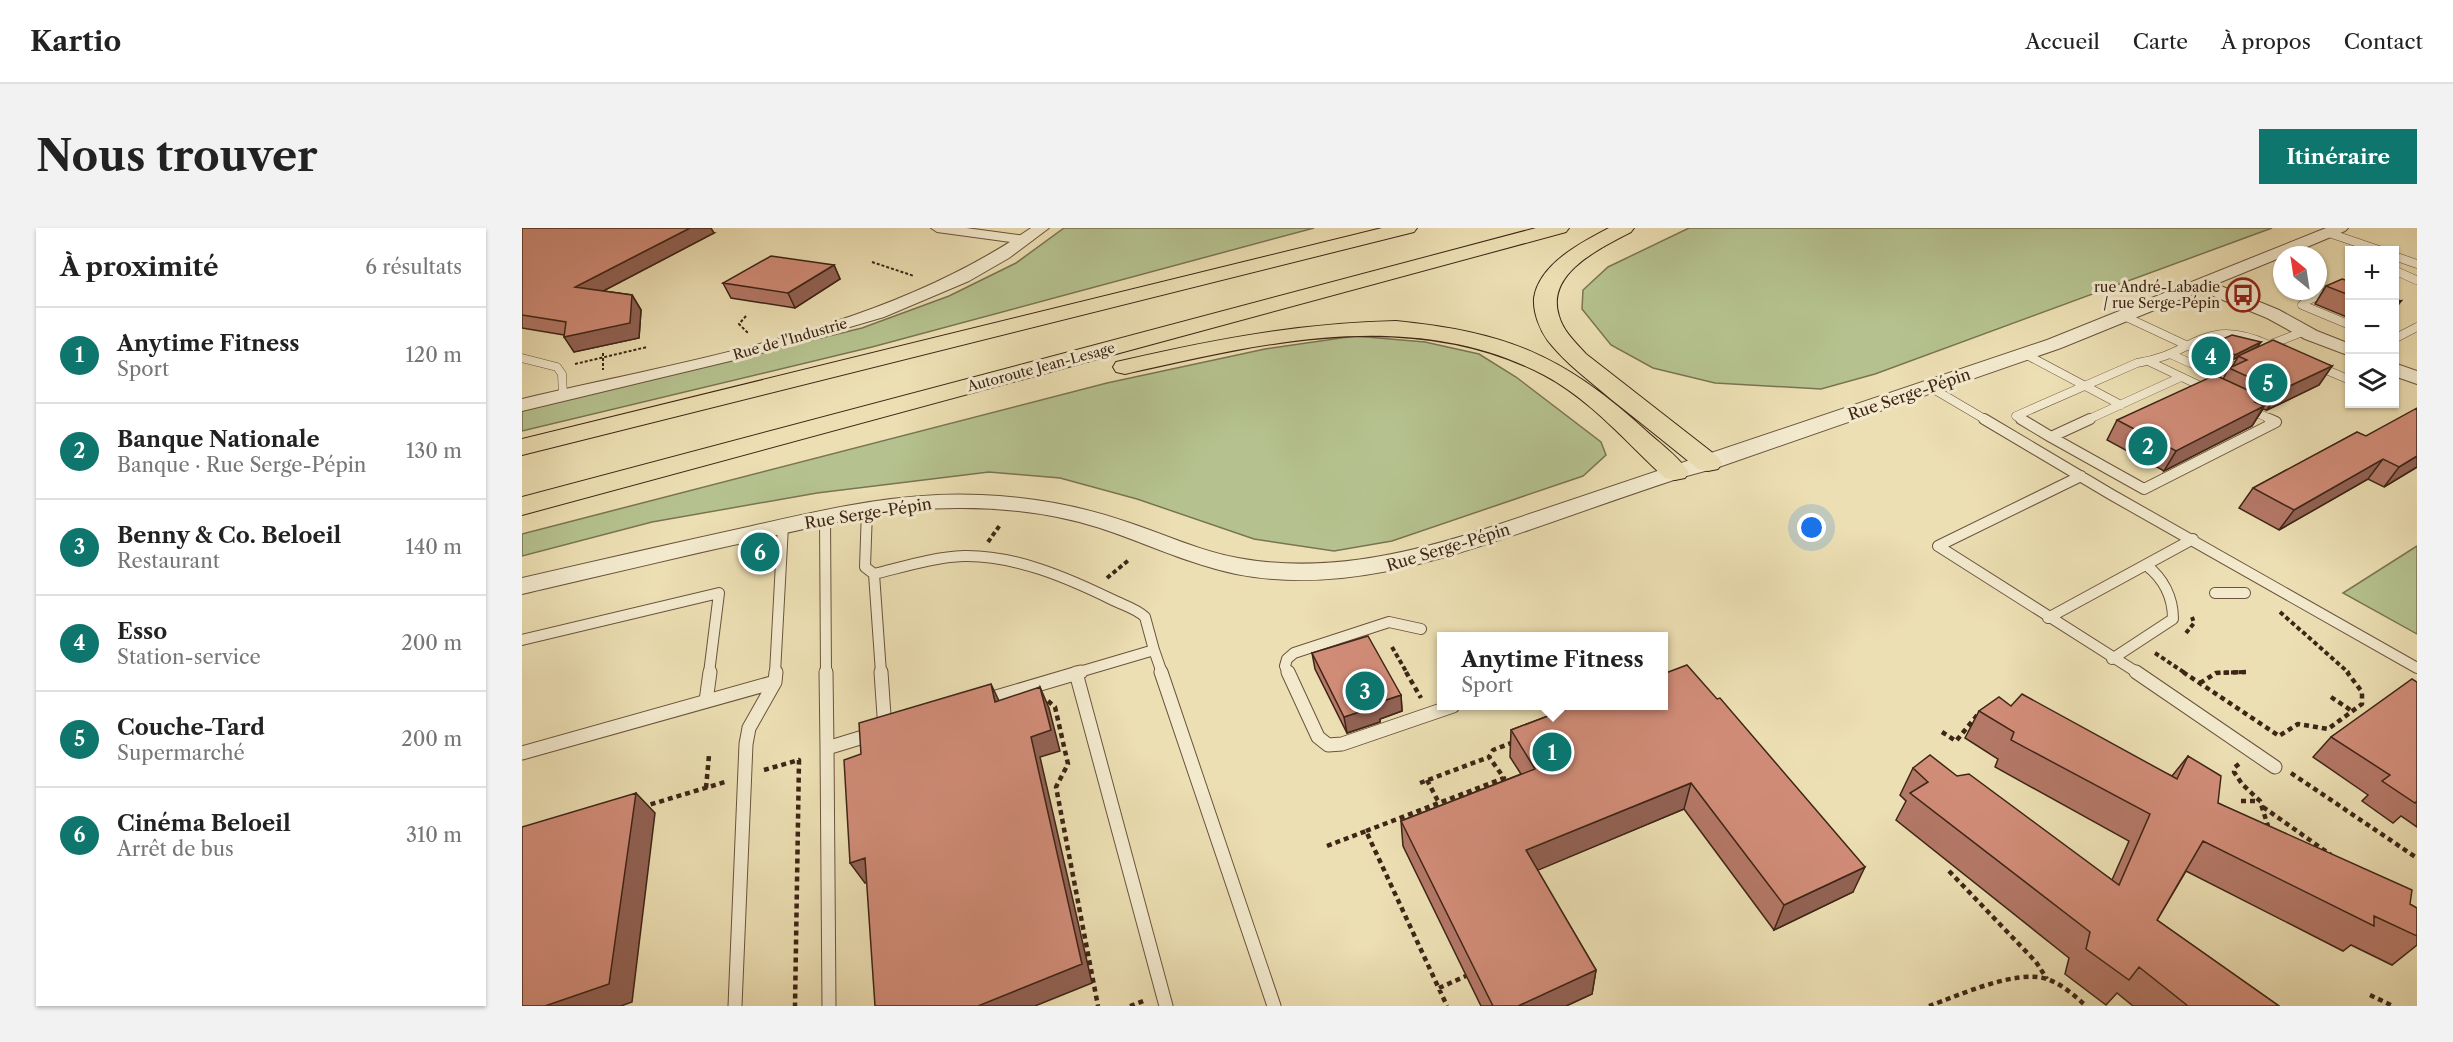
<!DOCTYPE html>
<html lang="fr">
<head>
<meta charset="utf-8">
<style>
  :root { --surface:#fff; --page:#f2f2f2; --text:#222; --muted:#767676; --line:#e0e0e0; --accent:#0f766e }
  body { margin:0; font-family:"Libre Caslon Text",serif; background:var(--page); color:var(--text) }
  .controls { position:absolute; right:18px; top:18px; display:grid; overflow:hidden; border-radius:0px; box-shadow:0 2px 4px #0004 }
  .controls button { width:54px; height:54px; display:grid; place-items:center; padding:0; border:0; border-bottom:2px solid var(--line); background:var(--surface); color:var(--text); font:30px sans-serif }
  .compass { position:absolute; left:1751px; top:18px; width:54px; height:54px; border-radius:50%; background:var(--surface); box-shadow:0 2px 4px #0004; rotate:330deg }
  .you { position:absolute; left:1290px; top:300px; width:21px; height:21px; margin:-15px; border:4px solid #fff; border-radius:50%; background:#1a73e8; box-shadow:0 0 0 9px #1a73e833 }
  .badge { display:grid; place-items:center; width:39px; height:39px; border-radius:50%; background:var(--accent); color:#fff; font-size:20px; font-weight:700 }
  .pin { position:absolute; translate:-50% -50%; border:3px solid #fff; box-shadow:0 2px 6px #0006 }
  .popup { position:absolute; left:915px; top:404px; width:231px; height:78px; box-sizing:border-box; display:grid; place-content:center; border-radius:0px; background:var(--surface); filter:drop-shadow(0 2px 4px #0005); font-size:20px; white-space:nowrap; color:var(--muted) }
  .popup b { font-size:22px; color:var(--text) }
  .popup::after { content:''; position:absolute; left:50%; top:100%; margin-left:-12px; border:12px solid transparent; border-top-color:var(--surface) }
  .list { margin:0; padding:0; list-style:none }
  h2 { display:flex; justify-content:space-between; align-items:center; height:78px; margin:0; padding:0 24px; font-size:26px }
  h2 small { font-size:20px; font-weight:400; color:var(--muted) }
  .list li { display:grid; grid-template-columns:39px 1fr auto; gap:18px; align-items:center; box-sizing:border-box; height:96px; padding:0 24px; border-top:2px solid var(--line) }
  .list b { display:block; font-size:22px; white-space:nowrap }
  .list p { margin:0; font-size:20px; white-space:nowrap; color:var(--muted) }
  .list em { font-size:20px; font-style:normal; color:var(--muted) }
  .icon { flex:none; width:33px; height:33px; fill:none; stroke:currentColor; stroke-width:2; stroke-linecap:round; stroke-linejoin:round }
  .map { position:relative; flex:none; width:1895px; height:778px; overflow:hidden; border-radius:0px }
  header { display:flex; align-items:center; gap:36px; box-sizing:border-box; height:84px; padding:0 30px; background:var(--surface); border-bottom:2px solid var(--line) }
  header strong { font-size:28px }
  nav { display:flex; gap:33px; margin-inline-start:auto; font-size:21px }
  .intro { display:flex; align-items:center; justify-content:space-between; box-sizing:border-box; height:144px; padding:0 36px }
  h1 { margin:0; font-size:42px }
  .button { padding:15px 27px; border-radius:0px; background:var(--accent); color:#fff; font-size:21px; font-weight:700 }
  main { display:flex; gap:36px; padding:0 36px }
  aside { flex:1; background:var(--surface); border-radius:0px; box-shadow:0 2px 4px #0004 }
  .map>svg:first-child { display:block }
  .green { fill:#b5c28f; stroke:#7a7452; stroke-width:1.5 }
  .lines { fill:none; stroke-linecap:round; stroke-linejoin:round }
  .service-far2-casing { stroke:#6a543d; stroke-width:9 }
  .service-far1-casing { stroke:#6a543d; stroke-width:12 }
  .service-casing { stroke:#6a543d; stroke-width:15 }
  .minor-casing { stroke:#6a543d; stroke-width:2 }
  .tertiary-casing { stroke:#6a543d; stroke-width:2 }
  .motorway-casing { stroke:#3e2516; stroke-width:2 }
  .path-far2 { stroke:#3e2516; stroke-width:2; stroke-dasharray:3 2; stroke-linecap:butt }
  .path-far1 { stroke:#3e2516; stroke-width:4; stroke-dasharray:4.5 3; stroke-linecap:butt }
  .path { stroke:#3e2516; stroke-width:4.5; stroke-dasharray:5 4; stroke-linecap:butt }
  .service-far2 { stroke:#f3eace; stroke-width:8 }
  .service-far1 { stroke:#f3eace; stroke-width:10 }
  .service { stroke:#f3eace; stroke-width:13 }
  .minor { fill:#f3eace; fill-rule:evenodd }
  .tertiary { fill:#f3eace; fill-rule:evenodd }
  .motorway { fill:#ecdfb3; fill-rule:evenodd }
  .wall { fill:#b47867; stroke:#3e2516; stroke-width:1.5 }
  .shaded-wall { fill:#926254; stroke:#3e2516; stroke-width:1.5 }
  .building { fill:#d18c78; stroke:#3e2516; stroke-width:1.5 }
  .labels { text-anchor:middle; stroke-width:6; stroke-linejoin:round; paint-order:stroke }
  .far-poi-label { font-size:14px; fill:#3e2516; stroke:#f3eace; text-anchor:end }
  .far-street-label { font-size:14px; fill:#3e2516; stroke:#f3eace }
  .street-label { font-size:16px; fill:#3e2516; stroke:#f3eace }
</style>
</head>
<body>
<header>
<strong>Kartio</strong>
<nav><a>Accueil</a><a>Carte</a><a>À propos</a><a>Contact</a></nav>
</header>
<div class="intro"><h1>Nous trouver</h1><a class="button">Itinéraire</a></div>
<main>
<aside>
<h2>À proximité<small>6 résultats</small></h2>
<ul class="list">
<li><span class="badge">1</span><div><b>Anytime Fitness</b><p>Sport</p></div><em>120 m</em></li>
<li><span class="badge">2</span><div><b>Banque Nationale</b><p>Banque · Rue Serge-Pépin</p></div><em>130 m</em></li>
<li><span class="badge">3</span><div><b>Benny &amp; Co. Beloeil</b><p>Restaurant</p></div><em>140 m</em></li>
<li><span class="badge">4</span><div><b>Esso</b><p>Station-service</p></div><em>200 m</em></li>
<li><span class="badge">5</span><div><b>Couche-Tard</b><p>Supermarché</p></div><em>200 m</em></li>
<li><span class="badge">6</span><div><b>Cinéma Beloeil</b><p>Arrêt de bus</p></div><em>310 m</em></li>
</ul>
</aside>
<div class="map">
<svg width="1895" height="778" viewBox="0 0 1895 778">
  <rect width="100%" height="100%" fill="#ecdfb3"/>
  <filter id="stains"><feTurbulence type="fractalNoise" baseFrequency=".00333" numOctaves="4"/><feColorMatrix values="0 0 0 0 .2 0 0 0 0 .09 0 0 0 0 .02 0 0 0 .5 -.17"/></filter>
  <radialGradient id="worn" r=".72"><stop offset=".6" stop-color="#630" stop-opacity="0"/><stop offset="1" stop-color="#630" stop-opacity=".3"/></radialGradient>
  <path class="green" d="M 542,0 L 792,0 L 350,119 L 0,203 L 0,182 L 340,100 L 427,68 L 494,35 Z
    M 1167,0 L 1750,0 L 1353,146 L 1299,161 L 1193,155 L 1131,140 L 1089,117 L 1060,81 L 1061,62 L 1086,39 Z
    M 833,108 L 903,114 L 957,126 L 994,149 L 1079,214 L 1084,227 L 1061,248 L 870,313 L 812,323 L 732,311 L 615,271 L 538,250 L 467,244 L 295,265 L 130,294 L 0,328 L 0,306 L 585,155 L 743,121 Z
    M 1895,318 L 1895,406 L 1821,365 Z"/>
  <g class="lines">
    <g class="service-far2-casing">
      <path id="service-far2" d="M 1807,5 L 1857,22
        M 1872,28 L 1895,36
        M 1872,42 L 1894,52
        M 1828,54 L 1784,73 L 1780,77 L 1828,97
        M 1602,88 L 1711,139
        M 1872,111 L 1895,99
        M 1753,119 L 1747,117 L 1783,103
        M 1503,126 L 1599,177
        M 1648,126 L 1693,146 L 1722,134
        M 0,130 L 35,139 L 40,146 L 41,167
        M 1628,134 L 1685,161
        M 1795,138 L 1828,152
        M 1408,159 L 1464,192
        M 1726,181 L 1751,192
        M 1501,192 L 1494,188 L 1615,135 C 1673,127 1681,87 1747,117 L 1740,123
        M 1565,192 L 1659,149"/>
    </g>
    <g class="service-far1-casing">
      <path id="service-far1" d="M 1462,191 L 1590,267 L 1895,440
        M 1499,191 L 1529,209
        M 1568,191 L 1529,209 L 1622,261 L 1754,194 L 1747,191
        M 1559,248 L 1416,318 L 1616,445
        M 345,282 L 343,339 L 352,346 L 359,445
        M 303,290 L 304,445
        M 352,346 C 381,339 412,329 442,328 C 493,327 546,350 591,372 C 601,377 615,381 623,389 L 632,422 L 554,445
        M 1693,365 L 1723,365
        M 1526,390 L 1671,311
        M 0,412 L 197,365 L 187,445
        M 632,422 L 640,445
        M 1590,431 L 1651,391 C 1651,369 1641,350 1624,337
        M 253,445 L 261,298
        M 766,445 L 763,438 L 765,431 L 772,425 L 867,394 L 899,401"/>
    </g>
    <g class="service-casing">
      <path id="service" d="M 304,444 L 305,520 L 351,506
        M 359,444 L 363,502
        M 639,444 L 752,778
        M 766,444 L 796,509 L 806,517 L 820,516 L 931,478
        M 1614,444 L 1753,539
        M 554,445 L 644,778
        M 464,472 L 559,444
        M 184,473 L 188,444
        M 305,520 L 307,778
        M 0,525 L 253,454 L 254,444
        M 213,778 L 224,516 L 227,500 L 253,454"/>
    </g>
    <g class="minor-casing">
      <path id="minor" d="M 409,0 L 444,0 L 504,8 L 511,12 L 504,16 L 415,4 Z"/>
    </g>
    <g class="tertiary-casing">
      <path id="tertiary" d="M 509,0 L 527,0 L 487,30 L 447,53 L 362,89 L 229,128 L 0,183 L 0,171 C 173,130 360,103 509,0 Z
        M 1804,0 L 1826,0 L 1823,3 L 1766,27 L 1760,27 L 1760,29 L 1694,56 L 1757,82 L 1795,103 L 1828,116 L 1828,128 L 1783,111 L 1745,90 L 1679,63 L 1539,120 L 1194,240 L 1161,249 C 1109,266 1059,284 1007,302 C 913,334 815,366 714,346 C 667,336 623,315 578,300 C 534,286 487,280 441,280 C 371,279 302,296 234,312 C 156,329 78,348 0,366 L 0,350 C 77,332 153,315 230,298 C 305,281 381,263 459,267 C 510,269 560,278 608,295 C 644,307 678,323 716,330 C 798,345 878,328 957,303 L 1525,112 Z
        M 1872,135 L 1895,143 L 1895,156 L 1872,148 Z"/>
    </g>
    <g class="motorway-casing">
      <path id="motorway" d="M 860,0 L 895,0 L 892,4 L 0,227 L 0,211 Z
        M 1014,0 L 1047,0 L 1044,4 L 0,287 L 0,269 Z
        M 1087,0 L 1112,0 L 1109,4 C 1079,20 1023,45 1037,88 C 1041,103 1054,115 1064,126 L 1196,229 L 1200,235 L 1196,241 L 1186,243 L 1176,241 C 1148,218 1119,195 1090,172 C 1068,153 1044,136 1026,113 C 1018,102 1011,85 1012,70 C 1017,36 1060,14 1087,0 Z
        M 874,93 C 983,104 1039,126 1121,200 C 1136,214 1155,227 1167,244 L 1163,250 L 1153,252 L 1143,250 C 1105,215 1068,171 1022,147 C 890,78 740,115 603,146 L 594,144 L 591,139 L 594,134 L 603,132 C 694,111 780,95 874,93 Z"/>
    </g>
    <path class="path-far2" d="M 350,34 L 392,48
      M 224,88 L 217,96 L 227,106
      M 81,125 L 81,142
      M 53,136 L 125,119"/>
    <path class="path-far1" d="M 466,314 L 478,297
      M 585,350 L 608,331
      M 1758,384 L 1827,445
      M 1664,405 L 1672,395 L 1670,389
      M 870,419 L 885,445
      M 1633,425 L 1663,445
      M 1694,445 L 1724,444"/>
    <path class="path" d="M 884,444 L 899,470
      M 1661,444 L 1757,508 L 1776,496 L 1806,501 L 1840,476 L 1840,464 L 1825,444
      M 1678,455 L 1694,445 L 1724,444
      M 1809,469 L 1830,483
      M 526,473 L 533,479 L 546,536 L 534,559 L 576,778
      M 1034,478 L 1040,487
      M 1420,504 L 1434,513 L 1457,485
      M 1717,536 L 1713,539 L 1712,544 L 1720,556 L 1738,573 L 1746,598
      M 242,542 L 277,532 L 273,778
      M 1769,545 L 1895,630
      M 905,552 L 917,575
      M 898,555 L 967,529
      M 184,560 L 187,527
      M 1719,573 L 1738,573
      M 120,579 L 203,554
      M 1741,579 L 1809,627
      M 844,603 L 982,550 L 967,529 L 971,522 L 992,514
      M 805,618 L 844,603 L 925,778
      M 1427,643 L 1514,734 L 1525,751
      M 917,760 L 944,748
      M 1848,767 L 1871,778
      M 608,778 L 624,772
      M 1407,778 C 1438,767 1494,741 1525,751 C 1540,756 1553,768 1564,778"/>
    <use href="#service-far2" class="service-far2"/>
    <use href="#service-far1" class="service-far1"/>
    <use href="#service" class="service"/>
    <use href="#minor" class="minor"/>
    <use href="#tertiary" class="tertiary"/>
    <use href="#motorway" class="motorway"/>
  </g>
  <path class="wall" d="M 0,0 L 192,5 L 81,63 L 110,67 L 119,82 L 117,110 L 52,124 L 42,107 L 0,100 Z
    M 312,37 L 318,51 L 273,80 L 209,70 L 201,55 Z
    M 1827,53 L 1827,90 L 1793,76 L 1804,58 Z
    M 1739,114 L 1735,119 L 1810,138 L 1797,157 L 1745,182 L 1741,181 L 1730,198 L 1642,243 L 1585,212 L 1595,192 L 1701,151 L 1707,140 L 1710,139 L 1716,129 L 1710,132 L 1686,121 L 1689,116 Z
    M 1672,123 L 1698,133 L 1695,138 L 1693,139 L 1669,129 Z
    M 1835,204 L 1895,239 L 1862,259 L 1846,251 L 1757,302 L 1717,280 L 1731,260 Z
    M 790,425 L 879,467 L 880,483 L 858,491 L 858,494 L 825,505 L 793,441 Z
    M 1895,454 L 1895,599 L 1879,588 L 1871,595 L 1840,573 L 1846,567 L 1791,529 L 1809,509 Z
    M 1055,477 L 1331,664 L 1252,702 L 1162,581 L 1015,642 L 1074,742 L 1070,766 L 1044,778 L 959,778 L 881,618 L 879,593 L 999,546 L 988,529 L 989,502 Z
    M 1489,478 L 1650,548 L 1666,528 L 1696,575 L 1895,680 L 1895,717 L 1870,737 L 1829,717 L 1821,723 L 1664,643 L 1635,692 L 1757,778 L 1611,778 L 1595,765 L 1584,777 L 1543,746 L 1547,730 L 1374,592 L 1384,573 L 1378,567 L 1391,540 L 1435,548 L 1590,652 L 1607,613 L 1473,539 L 1476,531 L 1443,510 L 1457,483 Z"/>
  <path class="shaded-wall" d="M 168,0 L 189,0 L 192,5 L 62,73 L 53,59 Z
    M 312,37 L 318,51 L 273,80 L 266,65 Z
    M 110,67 L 119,82 L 117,110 L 52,124 L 42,109 Z
    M 1879,73 L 1872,83 L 1872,76 Z
    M 1739,114 L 1735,119 L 1710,132 L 1713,127 Z
    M 1810,138 L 1797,157 L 1745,182 L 1757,163 Z
    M 1743,170 L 1735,182 L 1742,178 L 1730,198 L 1642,243 L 1654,223 L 1733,174 Z
    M 1895,228 L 1895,239 L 1862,259 L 1877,239 Z
    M 1861,231 L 1846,251 L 1757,302 L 1772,282 Z
    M 469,456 L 479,477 L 473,474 Z
    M 518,459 L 527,480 L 538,523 L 518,529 L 570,755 L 513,778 L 456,778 Z
    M 879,467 L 880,483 L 858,491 L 858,494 L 825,505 L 822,489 L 855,475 Z
    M 1169,555 L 1162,581 L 1002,648 L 1004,622 Z
    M 114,565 L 133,585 L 110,774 L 99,778 L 23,778 Z
    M 343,630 L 357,649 L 343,655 L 328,635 Z
    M 1343,639 L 1331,664 L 1252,702 L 1262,677 Z
    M 1074,742 L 1070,766 L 1044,778 L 996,778 Z"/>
  <path class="building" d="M 0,0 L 168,0 L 53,59 L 110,67 L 108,95 L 42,109 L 44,94 L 0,87 Z
    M 249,28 L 312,37 L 266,65 L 201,55 Z
    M 1820,51 L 1827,53 L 1827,67 L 1804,58 Z
    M 1872,71 L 1879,73 L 1872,76 Z
    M 1710,107 L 1739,114 L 1713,127 L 1689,116 Z
    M 1751,112 L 1810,138 L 1757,163 L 1707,140 L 1725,132 L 1716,128 Z
    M 1675,122 L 1698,133 L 1696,134 L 1672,123 Z
    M 1693,147 L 1743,170 L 1733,174 L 1742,178 L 1654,223 L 1595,192 Z
    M 1895,180 L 1895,228 L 1877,239 L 1861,231 L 1772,282 L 1731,260 L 1835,204 L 1844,208 Z
    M 846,408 L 879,467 L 855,475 L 856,478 L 822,489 L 790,425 Z
    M 1165,437 L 1195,471 L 1198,470 L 1343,639 L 1262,677 L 1169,555 L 1004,622 L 1074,742 L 996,778 L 971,778 L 879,593 L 1013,541 L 989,502 L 1055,477 L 1141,477 L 1141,446 Z
    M 1890,451 L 1895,454 L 1895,573 L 1893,575 L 1860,553 L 1868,547 L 1809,509 Z
    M 469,456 L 473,474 L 518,459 L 529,502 L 509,509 L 560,736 L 456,778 L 353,778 L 343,630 L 328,635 L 322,532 L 339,526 L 337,495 Z
    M 1500,466 L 1655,551 L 1666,528 L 1699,548 L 1696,575 L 1890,662 L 1888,676 L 1895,680 L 1895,708 L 1852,688 L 1852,698 L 1681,613 L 1635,692 L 1757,778 L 1666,778 L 1617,739 L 1607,752 L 1564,721 L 1568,704 L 1388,565 L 1406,554 L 1391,540 L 1408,527 L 1435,548 L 1447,546 L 1597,657 L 1628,586 L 1489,512 L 1492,504 L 1457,483 L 1477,469 L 1489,478 Z
    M 114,565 L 87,756 L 23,778 L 0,778 L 0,599 Z"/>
  <defs>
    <g id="bus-ring" transform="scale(1.725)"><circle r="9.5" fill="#f3eace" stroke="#8f2418" stroke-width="1.5"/><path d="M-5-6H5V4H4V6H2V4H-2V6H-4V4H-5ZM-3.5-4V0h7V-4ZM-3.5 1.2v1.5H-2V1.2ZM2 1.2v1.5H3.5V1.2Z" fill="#8f2418"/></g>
  </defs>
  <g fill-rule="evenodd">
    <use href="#bus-ring" x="1721" y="67"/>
  </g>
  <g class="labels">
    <g class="far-poi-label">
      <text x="1698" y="64">rue André-Labadie<tspan x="1698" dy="16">/ rue Serge-Pépin</tspan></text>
    </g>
    <g class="far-street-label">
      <text transform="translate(268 111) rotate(-16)" y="5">Rue de l'Industrie</text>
      <text transform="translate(519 139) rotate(-15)" y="5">Autoroute Jean-Lesage</text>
    </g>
    <g class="street-label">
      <text transform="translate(1387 166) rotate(-19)" y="6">Rue Serge-Pépin</text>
      <text transform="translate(346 285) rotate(-9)" y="6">Rue Serge-Pépin</text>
      <text transform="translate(926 319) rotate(-17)" y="6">Rue Serge-Pépin</text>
    </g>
  </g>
  <rect width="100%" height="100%" filter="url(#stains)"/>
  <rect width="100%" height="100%" fill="url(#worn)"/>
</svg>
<div class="controls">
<button>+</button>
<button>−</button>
<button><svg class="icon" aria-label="layers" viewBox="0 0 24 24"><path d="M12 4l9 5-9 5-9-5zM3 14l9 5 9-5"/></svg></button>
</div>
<svg class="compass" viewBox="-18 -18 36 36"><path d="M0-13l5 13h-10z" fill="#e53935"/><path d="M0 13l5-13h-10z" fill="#767676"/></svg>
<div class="you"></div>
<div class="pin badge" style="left:1030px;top:524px">1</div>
<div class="popup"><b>Anytime Fitness</b>Sport</div>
<div class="pin badge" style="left:1626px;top:218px">2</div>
<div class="pin badge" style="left:843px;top:463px">3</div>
<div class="pin badge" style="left:1689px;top:128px">4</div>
<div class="pin badge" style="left:1746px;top:155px">5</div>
<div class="pin badge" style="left:238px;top:324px">6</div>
</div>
</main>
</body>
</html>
